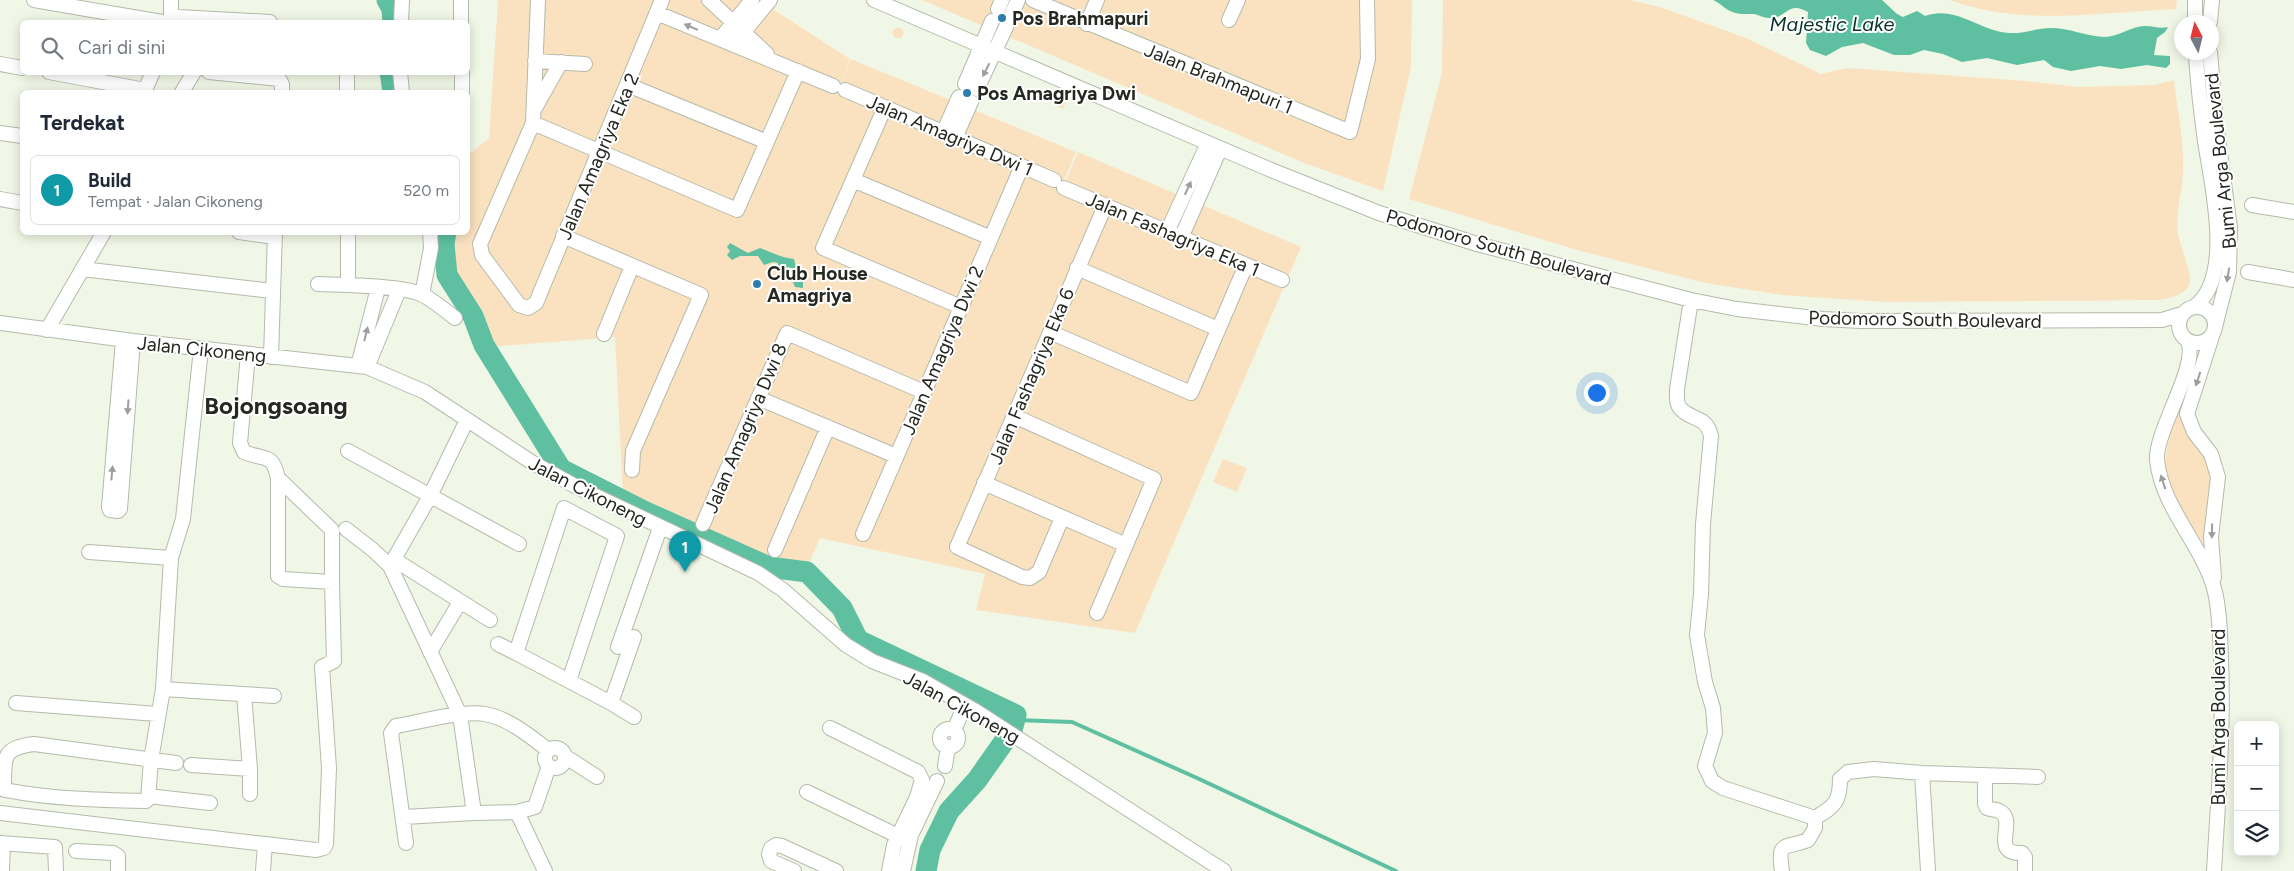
<!DOCTYPE html>
<html lang="id">
<head>
<meta charset="utf-8">
<style>
  :root { --surface:#fff; --page:#f6f6f7; --text:#1f2937; --muted:#747a83; --line:#e0e1e3; --accent:#2563eb }
  body { margin:0; font-family:Figtree,sans-serif; background:var(--page); color:var(--text) }
  .controls { position:absolute; right:15px; bottom:15px; display:grid; overflow:hidden; border-radius:8px; box-shadow:0 2px 12px #0003 }
  .controls button { width:45px; height:45px; display:grid; place-items:center; padding:0; border:0; border-bottom:1px solid var(--line); background:var(--surface); color:var(--text); font:25px sans-serif }
  .compass { position:absolute; left:2174px; top:15px; width:45px; height:45px; border-radius:50%; background:var(--surface); box-shadow:0 2px 12px #0003; rotate:353deg }
  .you { position:absolute; left:1596px; top:392px; width:18px; height:18px; margin:-12px; border:4px solid #fff; border-radius:50%; background:#1a73e8; box-shadow:0 0 0 8px #1a73e833 }
  .badge { display:grid; place-items:center; width:32px; height:32px; border-radius:50%; background:var(--accent); color:#fff; font-size:16px; font-weight:700 }
  .pin { position:absolute; translate:-50% -41px; filter:drop-shadow(0 1px 2px #0008) }
  .pin::after { content:''; position:absolute; top:26px; width:18px; height:15px; background:inherit; clip-path:polygon(0 0,100% 0,50% 100%) }
  .list { margin:0; padding:0; list-style:none }
  h2 { display:flex; justify-content:space-between; align-items:center; height:65px; margin:0; padding:0 20px; font-size:21px }
  h2 small { font-size:16px; font-weight:400; color:var(--muted) }
  .list li { display:grid; grid-template-columns:32px 1fr auto; gap:15px; align-items:center; box-sizing:border-box; height:70px; margin:0 10px 10px; padding:0 10px; border:1px solid var(--line); border-radius:8px }
  .list b { display:block; font-size:19px; white-space:nowrap }
  .list p { margin:0; font-size:16px; white-space:nowrap; color:var(--muted) }
  .list em { font-size:16px; font-style:normal; color:var(--muted) }
  .icon { flex:none; width:28px; height:28px; fill:none; stroke:currentColor; stroke-width:2; stroke-linecap:round; stroke-linejoin:round }
  .map { position:relative; flex:none; width:2294px; height:871px; overflow:hidden }
  .search { position:absolute; background:var(--surface); box-shadow:0 2px 12px #0003; left:20px; top:20px; width:450px; height:55px; display:flex; align-items:center; gap:12px; box-sizing:border-box; padding:0 18px; border-radius:8px; color:var(--muted); font-size:19px }
  .panel { position:absolute; background:var(--surface); box-shadow:0 2px 12px #0003; left:20px; top:90px; width:450px; height:145px; border-radius:8px }
  .map>svg:first-child { display:block }
  .green { fill:#fae2c1 }
  .water { fill:#5ec0a0 }
  .lines { fill:none; stroke-linecap:round; stroke-linejoin:round }
  .stream { stroke:#5ec0a0; stroke-width:4 }
  .river { stroke:#5ec0a0; stroke-width:21 }
  .minor-casing { stroke:#b5baaa; stroke-width:16 }
  .minor { stroke:#fff; stroke-width:14 }
  .oneway { fill:#9d9e9b }
  .poi-dot { fill:#2f7caf; stroke:#fff; stroke-width:2 }
  .labels { text-anchor:middle; stroke-width:4; stroke-linejoin:round; paint-order:stroke }
  .poi-label { font-size:19px; font-weight:bold; fill:#252721; stroke:#fff; text-anchor:start }
  .street-label { font-size:19px; fill:#252721; stroke:#fff }
  .water-label { font-size:20px; font-style:italic; fill:#053427; stroke:#fff }
  .district-label { font-size:24px; font-weight:bold; fill:#252721; stroke:#fff }
</style>
</head>
<body>
<div class="map">
<svg width="2294" height="871" viewBox="0 0 2294 871">
  <rect width="100%" height="100%" fill="#f1f7e6"/>
  <path class="green" d="M 498,0 L 768,0 L 776,6 L 774,10 L 850,59 L 837,94 L 851,59 L 1076,152 L 1060,190 L 1061,191 L 1078,152 L 1301,247 L 1135,633 L 976,610 L 985,574 L 820,538 L 808,566 L 781,567 L 623,495 L 615,337 L 489,347 L 481,318 L 445,267 L 450,233 L 468,232 L 468,151 L 472,152 L 489,138 Z
    M 922,0 L 1412,0 L 1411,67 L 1383,191 L 1304,163 Z
    M 1443,0 L 1630,0 L 1660,7 L 1746,38 L 1821,74 L 1848,68 L 2026,81 L 2080,87 L 2154,85 L 2174,80 C 2177,109 2184,140 2183,169 C 2183,191 2175,212 2178,234 C 2180,244 2192,276 2190,282 C 2187,295 2170,298 2159,300 L 1885,302 L 1781,295 L 1705,283 L 1577,250 L 1409,199 L 1442,73 Z
    M 1950,0 L 2177,0 L 2176,9 C 2103,12 2021,27 1950,0 Z
    M892.5 33a5.5 5.5 0 1 1 11 0a5.5 5.5 0 1 1-11 0Z
    M 1059,94 L 1068,98 L 1063,109 L 1054,105 Z
    M 2202,347 L 2182,408 L 2211,464 L 2213,475 L 2208,550 C 2193,527 2170,500 2166,472 C 2164,447 2173,423 2181,400 C 2187,381 2191,363 2202,347 Z
    M 1223,459 L 1247,468 L 1237,492 L 1213,482 Z"/>
  <path class="water" d="M 1713,0 L 1882,0 L 1897,14 L 1903,17 L 1917,11 L 1925,16 C 1956,5 1979,31 2009,33 C 2024,34 2037,28 2051,28 C 2069,28 2086,36 2104,37 C 2119,37 2131,26 2145,26 C 2154,26 2159,29 2168,27 L 2165,32 L 2157,38 L 2154,55 L 2170,56 L 2170,64 L 2166,68 L 2147,65 L 2121,69 L 2100,66 L 2071,71 L 2053,67 L 2044,60 L 2017,65 L 1987,58 L 1962,62 L 1943,54 L 1924,50 L 1910,55 L 1894,55 L 1863,43 L 1842,47 L 1826,56 L 1810,50 L 1806,43 L 1808,12 C 1787,0 1787,19 1769,18 C 1764,18 1759,15 1754,14 C 1745,14 1738,15 1730,11 C 1724,8 1720,3 1713,0 Z
    M 730,243 L 748,253 L 760,248 C 771,252 782,258 794,259 L 796,267 L 794,269 L 788,267 L 785,269 L 785,271 L 803,281 L 803,288 L 795,287 L 792,280 L 779,274 L 778,263 L 773,262 L 764,265 L 758,256 L 740,256 L 732,260 L 727,255 L 730,251 L 727,247 Z"/>
  <g class="lines">
    <path class="stream" d="M 1015,720 L 1072,722 L 1197,778 L 1396,871"/>
    <path class="river" d="M 387,0 L 392,9 L 393,22
      M 390,72 L 393,92
      M 446,232 L 444,244 L 447,275 L 473,316 L 484,345 L 561,469 L 646,512 L 769,567 L 807,572 L 842,608 L 858,640 L 1016,715 L 1012,730
      M 926,871 L 930,850 L 949,811 L 977,780 L 1008,736"/>
    <g class="minor-casing">
      <path id="minor" d="M 34,0 L 162,22
        M 461,0 L 461,22
        M 538,0 L 533,123 L 480,244 L 482,255 L 519,305 L 528,308 L 536,303 L 662,0
        M 709,0 L 767,54
        M 874,0 L 1271,170 L 1379,213 L 1477,244 L 1691,300 L 1737,309 L 1823,319 L 1861,321 L 2162,320 L 2182,314
        M 1033,0 L 1350,132 L 1368,59 L 1367,0
        M 998,9 L 1002,0
        M 657,13 L 833,86
        M 1011,15 L 1018,0
        M 171,16 L 171,0
        M 178,17 L 270,22
        M 1229,20 L 1238,0
        M 401,22 L 402,0
        M 2195,22 L 2195,0
        M 2210,22 L 2212,0
        M 1087,24 L 1097,0
        M 720,39 L 752,0
        M 737,40 L 770,0
        M 2210,52 L 2216,123 L 2230,228 L 2229,272 L 2215,327
        M 535,61 L 585,64
        M 0,64 L 22,68
        M 49,72 L 145,90
        M 209,72 L 279,79 L 282,84 L 282,92
        M 400,72 L 402,92
        M 462,72 L 462,92
        M 965,84 L 992,21
        M 628,85 L 767,142
        M 977,89 L 1006,27
        M 845,90 L 1054,180
        M 144,92 L 153,72
        M 182,92 L 194,72
        M 347,92 L 347,72
        M 885,107 L 823,248 L 961,307
        M 535,108 L 561,62
        M 533,123 L 737,210 L 798,71
        M 0,133 L 22,136
        M 943,133 L 959,97
        M 955,138 L 971,102
        M 853,180 L 991,238
        M 1064,188 L 1282,280
        M 0,199 L 22,203
        M 2252,205 L 2294,212
        M 239,232 L 275,237
        M 348,232 L 348,285
        M 1167,232 L 1208,143
        M 563,236 L 701,295 L 633,451 L 632,470
        M 1181,238 L 1220,149
        M 1077,268 L 1218,329
        M 82,269 L 272,291
        M 2248,272 L 2294,280
        M 318,284 C 341,285 404,285 423,295 C 434,301 445,310 455,318
        M 422,295 L 431,248 L 430,232
        M 1691,300 L 1677,389 C 1677,395 1676,405 1681,409 C 1692,421 1706,415 1711,436 L 1703,524 L 1701,594 L 1697,635 L 1705,682 L 1713,708 L 1715,733 L 1705,766 L 1712,781 L 1723,788 L 1815,818 C 1834,806 1840,803 1840,779 L 1848,772 L 1874,769 L 1922,773 L 2038,777
        M2179 325a18 18 0 1 1 36 0a18 18 0 1 1-36 0Z
        M 2194,307 C 2235,277 2211,183 2205,141 C 2201,111 2197,82 2196,52
        M 0,323 L 133,341 L 367,367 L 425,392 L 533,463 L 575,486 L 758,573 L 783,590 L 846,645 L 872,661 L 923,681 L 974,710 L 1224,871
        M 47,330 L 104,232
        M 1050,332 L 1191,393 L 1246,265
        M 2213,333 L 2187,414 L 2194,432 L 2211,454 L 2218,477 L 2211,537 L 2214,578
        M 604,334 L 632,266
        M 123,340 L 109,507 L 110,510 L 118,511 L 120,509 L 133,341
        M 2188,341 C 2199,366 2155,431 2157,460 C 2162,508 2201,543 2214,588 C 2220,610 2220,636 2221,659 C 2224,730 2218,801 2214,871
        M 248,354 L 240,443 L 244,452 C 264,461 272,451 278,478 L 278,576 L 283,579 L 332,582 L 332,530 L 278,478
        M 271,357 L 275,232
        M 358,366 L 378,288
        M 367,367 L 399,290
        M 758,398 L 896,456
        M 1014,416 L 1154,479 L 1097,613
        M 348,451 L 519,544
        M 984,483 L 1126,545
        M 1062,518 L 1039,572 L 1030,578 L 1022,577 L 957,547 L 1105,206
        M 703,524 L 787,333 L 924,392
        M 346,529 L 373,550 L 390,566 L 460,715 L 474,813 L 517,812
        M 863,534 L 1022,166
        M 775,550 L 828,427
        M 89,552 L 171,558
        M 395,560 L 490,620
        M 390,566 L 430,496 L 467,420
        M 498,644 L 516,653
        M 618,647 L 660,528
        M 430,652 L 460,602
        M 569,681 L 617,536 L 564,508 L 516,653 L 611,703 L 634,637
        M 163,689 L 274,696
        M 16,703 L 157,714
        M 611,703 L 634,717
        M 830,728 L 918,772 L 922,780 L 917,797 L 894,845 L 889,871
        M940 738a9 9 0 1 1 18 0a9 9 0 1 1-18 0Z
        M 954,730 L 965,705
        M545 758a10 10 0 1 1 20 0a10 10 0 1 1-20 0Z
        M 566,757 L 597,777
        M 176,763 L 34,744 C 3,748 4,756 4,786 L 5,790 C 51,799 99,800 146,801 L 148,799 L 151,760 L 163,689 L 171,558 L 183,519 L 201,349
        M 191,765 L 250,769 L 244,694
        M 945,766 L 948,747
        M 1922,773 L 1928,871
        M 1985,776 L 1985,804 L 1987,808 C 1991,810 1996,809 1999,811 C 2019,820 1988,854 2022,853 L 2025,857 L 2025,871
        M 807,792 L 898,836
        M 250,794 L 250,769
        M 148,796 L 210,803
        M 0,813 L 265,844
        M 404,817 L 474,813
        M 0,843 L 55,847 L 56,871
        M 406,843 L 391,733 L 396,726 C 420,722 463,710 485,714 C 508,718 530,736 548,750
        M 76,851 L 113,853 L 118,856 L 118,871
        M 2,871 L 3,843
        M 263,871 L 265,844 L 316,850 L 324,848 L 326,844 L 329,768 L 322,667 L 334,661 L 332,582
        M 545,871 L 517,812 L 535,807 L 549,766
        M 794,871 L 771,861 L 769,854 L 771,848 L 776,845 L 782,846 L 836,871
        M 903,871 L 911,835 L 937,781
        M 1782,871 C 1777,840 1785,849 1808,840 L 1815,828 L 1815,818"/>
    </g>
    <use href="#minor" class="minor"/>
  </g>
  <defs><path id="oneway-solid" d="M-6-.8H1V-3.2L6.5 0L1 3.2V.8H-6Z" transform="scale(1.25)"/></defs>
  <g class="oneway">
    <use href="#oneway-solid" transform="translate(691 27) rotate(-157)"/>
    <use href="#oneway-solid" transform="translate(986 70) rotate(117)"/>
    <use href="#oneway-solid" transform="translate(1188 188) rotate(-65)"/>
    <use href="#oneway-solid" transform="translate(2228 275) rotate(99)"/>
    <use href="#oneway-solid" transform="translate(366 334) rotate(-76)"/>
    <use href="#oneway-solid" transform="translate(2198 379) rotate(108)"/>
    <use href="#oneway-solid" transform="translate(128 407) rotate(94)"/>
    <use href="#oneway-solid" transform="translate(112 473) rotate(-85)"/>
    <use href="#oneway-solid" transform="translate(2163 482) rotate(-108)"/>
    <use href="#oneway-solid" transform="translate(2212 531) rotate(91)"/>
  </g>
  <g class="poi-dot">
    <circle cx="1002" cy="18" r="5"/>
    <circle cx="967" cy="93" r="5"/>
    <circle cx="757" cy="284" r="5"/>
  </g>
  <g class="labels">
    <g class="poi-label">
      <text x="1012" y="25">Pos Brahmapuri</text>
      <text x="977" y="100">Pos Amagriya Dwi</text>
      <text x="767" y="280">Club House<tspan x="767" dy="22">Amagriya</tspan></text>
    </g>
    <g class="street-label">
      <text transform="translate(1219 78) rotate(22)" y="7">Jalan Brahmapuri 1</text>
      <text transform="translate(950 135) rotate(23)" y="7">Jalan Amagriya Dwi 1</text>
      <text transform="translate(598 156) rotate(-67)" y="7">Jalan Amagriya Eka 2</text>
      <text transform="translate(2220 161) rotate(-96)" y="7">Bumi Arga Boulevard</text>
      <text transform="translate(1173 234) rotate(23)" y="7">Jalan Fashagriya Eka 1</text>
      <text transform="translate(1499 247) rotate(16)" y="7">Podomoro South Boulevard</text>
      <text transform="translate(1925 319) rotate(1)" y="7">Podomoro South Boulevard</text>
      <text transform="translate(202 349) rotate(6)" y="7">Jalan Cikoneng</text>
      <text transform="translate(942 350) rotate(-67)" y="7">Jalan Amagriya Dwi 2</text>
      <text transform="translate(1031 376) rotate(-67)" y="7">Jalan Fashagriya Eka 6</text>
      <text transform="translate(745 428) rotate(-67)" y="7">Jalan Amagriya Dwi 8</text>
      <text transform="translate(588 491) rotate(27)" y="7">Jalan Cikoneng</text>
      <text transform="translate(962 707) rotate(29)" y="7">Jalan Cikoneng</text>
      <text transform="translate(2218 717) rotate(-90)" y="7">Bumi Arga Boulevard</text>
    </g>
    <g class="water-label">
      <text x="1832" y="31">Majestic Lake</text>
    </g>
    <g class="district-label">
      <text x="276" y="414">Bojongsoang</text>
    </g>
  </g>
</svg>
<div class="controls">
<button>+</button>
<button>−</button>
<button><svg class="icon" aria-label="layers" viewBox="0 0 24 24"><path d="M12 4l9 5-9 5-9-5zM3 14l9 5 9-5"/></svg></button>
</div>
<svg class="compass" viewBox="-18 -18 36 36"><path d="M0-13l5 13h-10z" fill="#e53935"/><path d="M0 13l5-13h-10z" fill="#747a83"/></svg>
<div class="you"></div>
<div class="pin badge" style="left:685px;top:572px;background:#0f9aa8">1</div>
<div class="search"><svg class="icon" aria-label="search" viewBox="0 0 24 24"><circle cx="10" cy="10" r="6"/><path d="M15 15l6 6"/></svg>Cari di sini</div>
<section class="panel">
<h2>Terdekat<small></small></h2>
<ul class="list">
<li><span class="badge" style="background:#0f9aa8">1</span><div><b>Build</b><p>Tempat · Jalan Cikoneng</p></div><em>520 m</em></li>
</ul>
</section>
</div>
</body>
</html>
